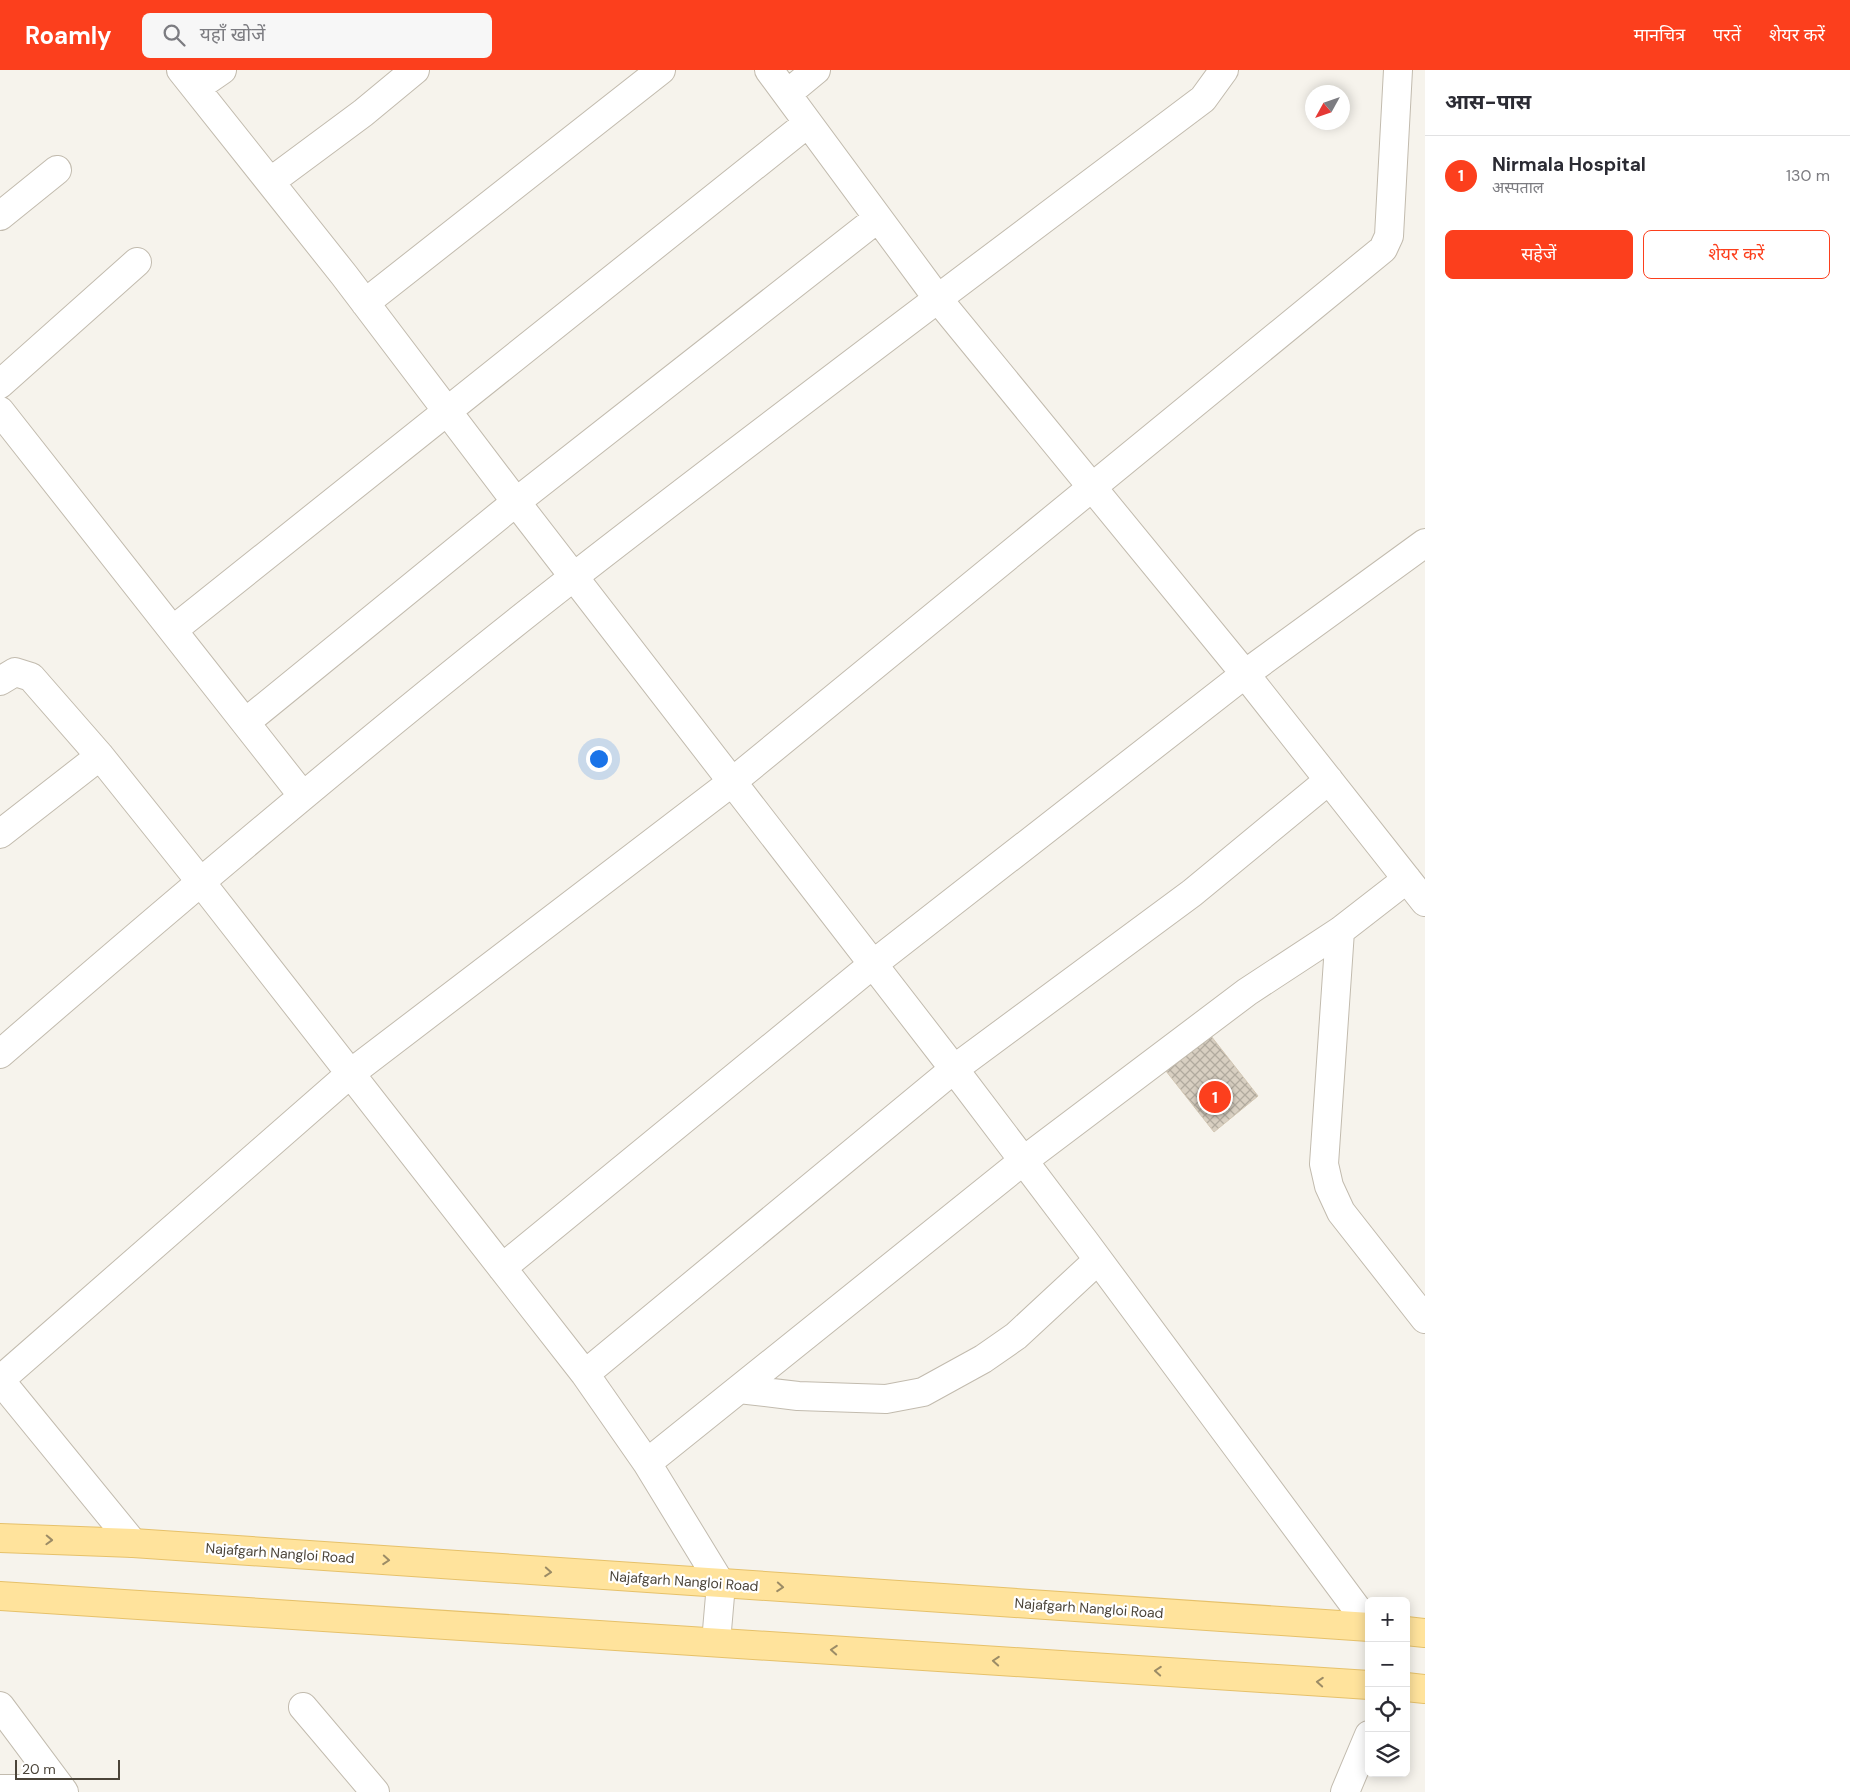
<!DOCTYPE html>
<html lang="hi">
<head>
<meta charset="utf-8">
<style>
  :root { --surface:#fff; --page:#f7f7f7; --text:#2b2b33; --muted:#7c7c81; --line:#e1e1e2; --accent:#fc3f1d }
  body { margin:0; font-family:"DM Sans","Noto Sans Devanagari",sans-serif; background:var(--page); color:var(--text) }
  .controls { position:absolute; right:15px; bottom:15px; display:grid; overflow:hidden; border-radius:8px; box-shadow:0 2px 12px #0003 }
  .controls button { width:45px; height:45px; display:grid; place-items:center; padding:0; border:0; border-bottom:1px solid var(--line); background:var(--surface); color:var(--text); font:25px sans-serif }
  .compass { position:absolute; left:1305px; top:15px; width:45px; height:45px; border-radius:50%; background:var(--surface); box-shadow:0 2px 12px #0003; rotate:230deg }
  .scale { position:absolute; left:15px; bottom:12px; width:105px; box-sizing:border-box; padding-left:5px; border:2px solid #4b4439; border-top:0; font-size:14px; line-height:18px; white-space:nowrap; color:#4b4439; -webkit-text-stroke:4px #fff; paint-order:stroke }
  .you { position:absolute; left:598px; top:688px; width:18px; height:18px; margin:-12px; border:4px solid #fff; border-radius:50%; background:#1a73e8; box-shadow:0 0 0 8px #1a73e833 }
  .badge { display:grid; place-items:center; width:32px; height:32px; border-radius:50%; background:var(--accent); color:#fff; font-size:16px; font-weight:700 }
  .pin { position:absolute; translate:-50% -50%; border:2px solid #fff; box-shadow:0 1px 5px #0006 }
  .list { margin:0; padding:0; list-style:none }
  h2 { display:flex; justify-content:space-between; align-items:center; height:65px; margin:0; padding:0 20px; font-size:21px }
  h2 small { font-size:16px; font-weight:400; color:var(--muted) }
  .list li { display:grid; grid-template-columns:32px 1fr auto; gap:15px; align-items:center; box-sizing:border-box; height:80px; padding:0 20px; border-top:1px solid var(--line) }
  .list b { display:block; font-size:19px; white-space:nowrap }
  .list p { margin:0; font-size:16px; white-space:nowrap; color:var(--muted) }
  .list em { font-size:16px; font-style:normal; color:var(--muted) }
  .actions { display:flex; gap:10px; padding:15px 20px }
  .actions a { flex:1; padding:11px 0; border:1px solid var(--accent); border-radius:8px; text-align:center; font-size:18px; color:var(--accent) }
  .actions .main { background:var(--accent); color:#fff }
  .icon { flex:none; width:28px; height:28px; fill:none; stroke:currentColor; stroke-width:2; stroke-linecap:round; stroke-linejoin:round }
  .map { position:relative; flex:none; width:1425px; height:1722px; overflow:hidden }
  header { display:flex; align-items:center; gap:30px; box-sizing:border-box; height:70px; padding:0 25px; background:var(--accent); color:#fff }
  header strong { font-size:24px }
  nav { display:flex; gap:28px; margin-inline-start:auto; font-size:18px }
  .search { width:350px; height:45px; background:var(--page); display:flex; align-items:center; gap:12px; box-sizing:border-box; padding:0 18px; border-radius:8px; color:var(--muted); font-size:19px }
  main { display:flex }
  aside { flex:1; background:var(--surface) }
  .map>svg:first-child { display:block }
  .building { fill:url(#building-cross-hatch); stroke:#d3c7b4 }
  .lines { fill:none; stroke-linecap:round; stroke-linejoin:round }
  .minor-casing { stroke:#c2bbae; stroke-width:30 }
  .primary-casing { stroke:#e6c16a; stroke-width:30 }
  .minor { stroke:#fff; stroke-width:28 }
  .primary { stroke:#ffe39c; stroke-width:28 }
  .oneway { stroke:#9c8c66 }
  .labels { text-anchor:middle; stroke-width:4.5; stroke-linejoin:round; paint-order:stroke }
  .street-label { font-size:14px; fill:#4b4439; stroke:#fff }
</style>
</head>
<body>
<header>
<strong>Roamly</strong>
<div class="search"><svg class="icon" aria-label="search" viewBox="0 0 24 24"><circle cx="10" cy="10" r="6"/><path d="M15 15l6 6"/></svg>यहाँ खोजें</div>
<nav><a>मानचित्र</a><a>परतें</a><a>शेयर करें</a></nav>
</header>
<main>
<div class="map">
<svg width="1425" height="1722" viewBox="0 0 1425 1722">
  <defs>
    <pattern id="building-cross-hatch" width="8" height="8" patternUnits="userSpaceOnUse" patternTransform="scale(1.25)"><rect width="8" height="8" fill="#d8cfc1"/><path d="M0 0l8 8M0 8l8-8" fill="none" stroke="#b1aa9e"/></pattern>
  </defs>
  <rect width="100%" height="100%" fill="#f6f3ec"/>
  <path class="building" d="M 1211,966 L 1258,1026 L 1214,1062 L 1166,1001 Z"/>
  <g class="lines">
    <g class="minor-casing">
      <path id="minor" d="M 181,0 L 344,205 L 516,432 L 954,999 L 1085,1172 L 1369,1555
        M 769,0 L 938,229 L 1245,604 L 1425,832
        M 196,18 L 222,0
        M 787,24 L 816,0
        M 270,112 L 363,43 L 415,0
        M 0,146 L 57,100
        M 365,233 L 661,0
        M 0,314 L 137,192
        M 0,341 L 303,726
        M 173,560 L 808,53
        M 0,611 L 15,602 L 31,607 L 100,686 L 200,811 L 585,1304 L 647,1393 L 721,1514 L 716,1572
        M 246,652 L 516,432 L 878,148
        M 0,764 L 100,686
        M 1340,861 L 1324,1094 L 1329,1116 L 1341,1142 L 1425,1249
        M 0,984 C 188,821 379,659 576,505 C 783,344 993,187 1203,29 L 1224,0
        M 502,1198 L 872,895 L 1245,604 L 1425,473
        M 585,1304 L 954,999 L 1192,823 L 1329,710
        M 0,1310 L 351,1003 L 732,712 L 1383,179 L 1389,166 L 1398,0
        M 0,1310 L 133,1473
        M 739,1319 L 798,1326 L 886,1329 L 923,1322 L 983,1289 L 1016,1266 L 1098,1190
        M 647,1393 L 1023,1091 L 1247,922 L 1340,861 L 1407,809
        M 0,1636 L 64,1722
        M 303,1637 L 375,1722
        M 0,1719 L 61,1719
        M 1345,1722 L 1369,1665"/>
    </g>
    <g class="primary-casing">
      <path id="primary" d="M 0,1468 L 133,1473 L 1369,1557
        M 0,1526 L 1369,1615
        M 1406,1561 L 1425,1563
        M 1406,1617 L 1425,1619"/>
    </g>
    <use href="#minor" class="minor"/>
    <use href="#primary" class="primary"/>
  </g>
  <defs><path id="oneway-chevron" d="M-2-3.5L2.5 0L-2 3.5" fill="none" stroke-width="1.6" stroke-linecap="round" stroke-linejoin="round" transform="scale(1.25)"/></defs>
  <g class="oneway">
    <use href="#oneway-chevron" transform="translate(49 1470) rotate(2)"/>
    <use href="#oneway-chevron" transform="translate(386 1490) rotate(4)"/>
    <use href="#oneway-chevron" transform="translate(548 1502) rotate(4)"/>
    <use href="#oneway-chevron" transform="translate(780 1517) rotate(4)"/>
    <use href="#oneway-chevron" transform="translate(834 1580) rotate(-176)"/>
    <use href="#oneway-chevron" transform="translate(996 1591) rotate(-176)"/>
    <use href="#oneway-chevron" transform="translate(1158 1601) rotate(-176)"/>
    <use href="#oneway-chevron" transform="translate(1320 1612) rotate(-176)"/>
  </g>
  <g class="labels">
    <g class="street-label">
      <text transform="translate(280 1483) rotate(4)" y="5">Najafgarh Nangloi Road</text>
      <text transform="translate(684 1511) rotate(4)" y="5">Najafgarh Nangloi Road</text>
      <text transform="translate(1089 1538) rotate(4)" y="5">Najafgarh Nangloi Road</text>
    </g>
  </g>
</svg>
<div class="controls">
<button>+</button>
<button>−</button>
<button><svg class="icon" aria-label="locate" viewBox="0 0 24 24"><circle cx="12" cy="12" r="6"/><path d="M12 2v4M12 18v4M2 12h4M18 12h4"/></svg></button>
<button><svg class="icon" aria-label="layers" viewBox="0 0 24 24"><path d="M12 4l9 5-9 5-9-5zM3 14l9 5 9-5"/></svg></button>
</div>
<svg class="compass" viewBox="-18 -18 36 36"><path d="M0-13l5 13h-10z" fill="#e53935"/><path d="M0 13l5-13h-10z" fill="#7c7c81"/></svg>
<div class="scale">20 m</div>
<div class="you"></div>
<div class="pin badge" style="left:1215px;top:1027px">1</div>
</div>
<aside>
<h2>आस-पास<small></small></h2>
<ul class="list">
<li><span class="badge">1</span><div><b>Nirmala Hospital</b><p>अस्पताल</p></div><em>130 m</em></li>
</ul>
<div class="actions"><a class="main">सहेजें</a><a>शेयर करें</a></div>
</aside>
</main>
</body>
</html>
